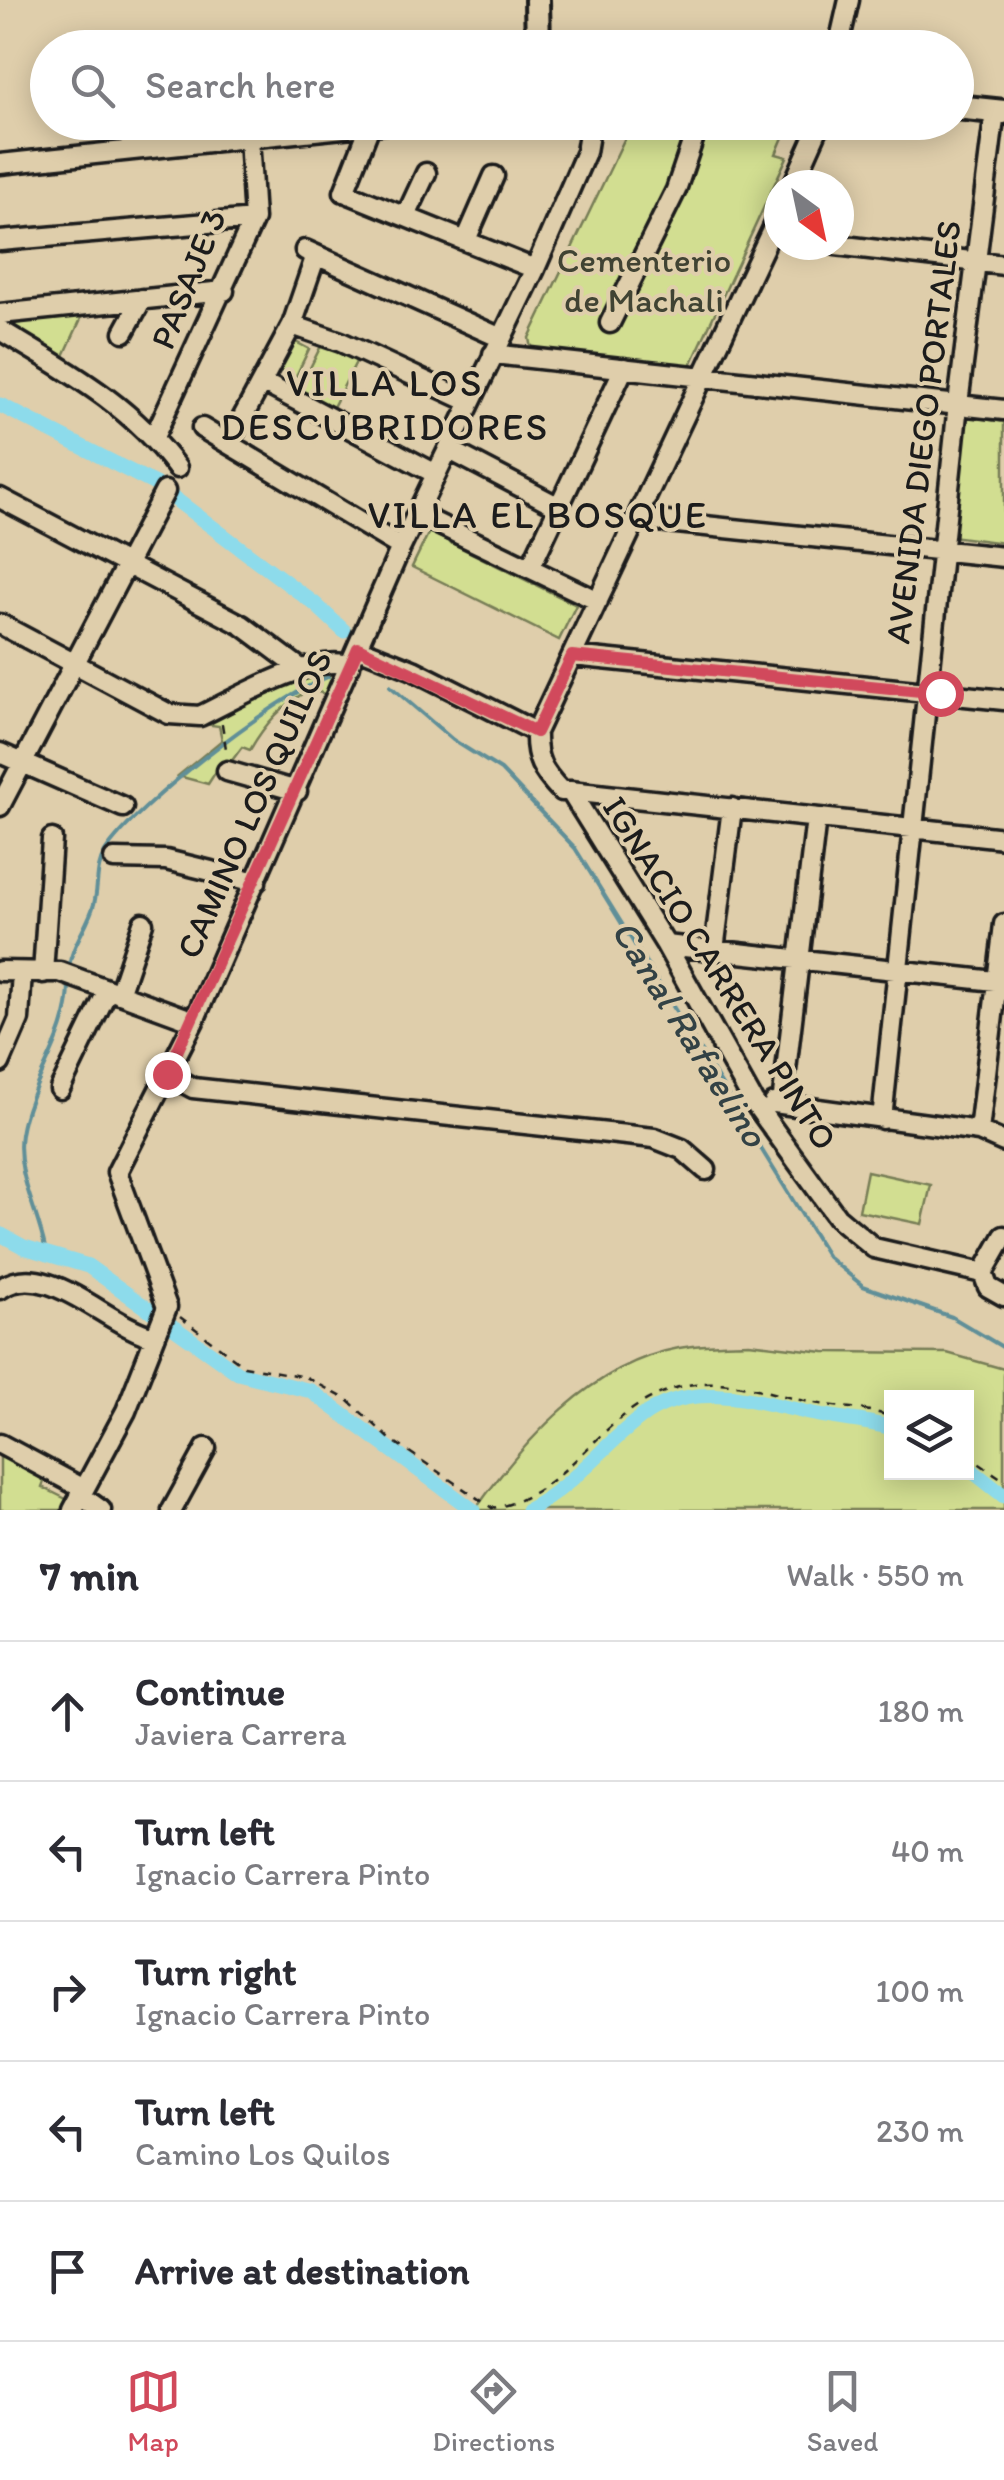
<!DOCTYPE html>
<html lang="en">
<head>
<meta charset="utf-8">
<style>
  :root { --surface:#fff; --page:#f2f2f3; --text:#2b2b33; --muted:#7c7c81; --line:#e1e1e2; --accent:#d1495b }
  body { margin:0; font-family:Itim,sans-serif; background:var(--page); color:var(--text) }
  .controls { position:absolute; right:30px; bottom:30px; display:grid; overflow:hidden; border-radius:0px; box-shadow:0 5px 25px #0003 }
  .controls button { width:90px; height:90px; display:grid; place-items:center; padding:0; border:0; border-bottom:2px solid var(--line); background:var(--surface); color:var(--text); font:50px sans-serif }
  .compass { position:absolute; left:764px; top:170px; width:90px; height:90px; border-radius:50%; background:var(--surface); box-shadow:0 5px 25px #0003; rotate:147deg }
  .stop { position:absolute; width:30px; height:30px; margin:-22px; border:8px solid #d1495b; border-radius:50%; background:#fff }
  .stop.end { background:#d1495b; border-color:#fff; box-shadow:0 2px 10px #0008 }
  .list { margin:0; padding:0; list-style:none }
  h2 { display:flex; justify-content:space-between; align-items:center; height:130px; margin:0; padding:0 40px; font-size:42px }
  h2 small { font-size:32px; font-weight:400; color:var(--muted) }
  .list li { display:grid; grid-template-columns:65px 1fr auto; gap:30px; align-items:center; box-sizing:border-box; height:140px; padding:0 40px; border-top:2px solid var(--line) }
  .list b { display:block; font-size:38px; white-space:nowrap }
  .list p { margin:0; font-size:32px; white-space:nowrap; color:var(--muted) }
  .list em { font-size:32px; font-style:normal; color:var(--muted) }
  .icon { flex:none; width:55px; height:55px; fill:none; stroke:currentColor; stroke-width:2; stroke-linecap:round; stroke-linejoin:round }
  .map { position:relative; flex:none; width:1004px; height:1510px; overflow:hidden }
  .search { position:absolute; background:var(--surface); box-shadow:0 5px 25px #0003; left:30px; right:30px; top:30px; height:110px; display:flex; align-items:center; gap:25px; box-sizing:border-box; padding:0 35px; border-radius:55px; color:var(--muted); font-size:38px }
  .sheet { height:830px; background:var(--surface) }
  nav { display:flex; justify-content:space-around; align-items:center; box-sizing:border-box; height:140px; border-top:2px solid var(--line); background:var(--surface); font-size:28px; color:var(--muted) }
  nav a { display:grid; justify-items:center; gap:5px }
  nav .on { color:var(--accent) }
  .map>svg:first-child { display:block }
  .green { fill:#d2de91; stroke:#777d56; stroke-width:2.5; fill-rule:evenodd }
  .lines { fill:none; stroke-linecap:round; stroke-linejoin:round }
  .stream { stroke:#608f98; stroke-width:4 }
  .canal { stroke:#8ddbeb; stroke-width:15 }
  .minor-casing { stroke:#1c1c1c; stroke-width:25 }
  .major-casing { stroke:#1c1c1c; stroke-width:30 }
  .path { stroke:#1c1c1c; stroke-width:2.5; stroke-dasharray:8 8; stroke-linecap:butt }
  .minor { stroke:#dfceab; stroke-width:18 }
  .major { stroke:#dfceab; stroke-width:22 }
  .route { stroke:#d1495b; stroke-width:12 }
  .labels { text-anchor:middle; stroke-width:8; stroke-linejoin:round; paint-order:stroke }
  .park-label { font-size:35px; fill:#404333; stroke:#dfceab }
  .street-label { font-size:35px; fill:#1c1c1c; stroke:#dfceab }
  .neighbourhood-label { font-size:38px; letter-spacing:2.5px; fill:#1c1c1c; stroke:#dfceab }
  .water-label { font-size:38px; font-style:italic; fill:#334245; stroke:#dfceab }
</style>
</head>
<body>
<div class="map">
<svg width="1004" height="1510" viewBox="0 0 1004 1510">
  <rect width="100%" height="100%" fill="#dfceab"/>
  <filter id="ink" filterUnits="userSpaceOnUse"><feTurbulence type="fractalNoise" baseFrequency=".01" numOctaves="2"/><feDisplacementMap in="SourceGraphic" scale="20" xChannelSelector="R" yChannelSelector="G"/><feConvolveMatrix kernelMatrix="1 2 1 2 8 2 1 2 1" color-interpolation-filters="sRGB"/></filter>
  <g filter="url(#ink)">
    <path class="green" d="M 656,122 L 789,123 L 776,154 L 787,157 L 690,367 L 531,349 L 529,338 L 632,123 L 655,126 Z
      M 84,312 L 63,358 L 0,322 Z
      M 290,339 L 309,349 L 295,378 L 275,368 Z
      M 322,344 L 357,360 L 331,411 L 297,394 Z
      M 964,416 L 1004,422 L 1004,543 L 951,536 Z
      M 429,532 L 576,605 L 559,640 L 412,567 Z
      M 321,671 L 340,672 L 327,695 L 310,689 C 282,706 266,722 250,750 L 242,747 L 222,774 L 215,773 L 208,784 L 178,776 L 222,740 L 219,726 L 197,723 Z
      M 867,1171 L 931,1185 L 922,1224 L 859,1211 Z
      M 749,1343 L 824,1352 L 947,1353 L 1004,1369 L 1004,1510 L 475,1510 C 524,1441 591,1364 679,1348 C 702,1344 726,1344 749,1343 ZM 892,1398 L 966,1398 L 966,1472 L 892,1472 Z
      M 0,1450 L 45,1479 L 42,1487 L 72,1502 L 68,1510 L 0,1510 Z"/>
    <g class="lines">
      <path class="stream" d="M 390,686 L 453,740 L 501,770 L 575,848 L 828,1257 L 863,1286 L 952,1317 L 1004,1348
        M 69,967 C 72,944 88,926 94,904 C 99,885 95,869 105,852 C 136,805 275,697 328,677
        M 46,1253 C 40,1214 15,1175 21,1134 C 30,1079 70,1039 69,982"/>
      <path class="canal" d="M 0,405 L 155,484 L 315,604 L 344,631
        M 0,1234 L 24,1247 L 88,1266 L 238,1373 L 311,1391 L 473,1510
        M 966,1466 L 1004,1496
        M 528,1510 C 572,1487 601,1448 640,1418 C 691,1379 753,1400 809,1413 C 837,1419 864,1420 892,1428"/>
      <g class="minor-casing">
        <path id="minor" d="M 838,48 L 849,0
          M 370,126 L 344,192 L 535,269
          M 0,164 L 401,122
          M 793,185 L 821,122
          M 406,216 L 426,173
          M 466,240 L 494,176
          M 0,241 L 254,219
          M 836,245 L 1004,265
          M 305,250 L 501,338
          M 0,314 L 224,291
          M 610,323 L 676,190 L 699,122
          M 292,325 L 341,342 L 468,401
          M 0,330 C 66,370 130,404 177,468
          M 124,332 L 142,299
          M 493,354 L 1004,410
          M 262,382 L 436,474
          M 202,428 L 401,547
          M 154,437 L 254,219 L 249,138
          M 229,443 L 292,325 L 316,255
          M 448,449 L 559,507
          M 0,498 L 242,625 L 301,669
          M 417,514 L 598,601
          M 638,519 L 1004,557
          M 530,568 L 624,368
          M 0,624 L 169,714 L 200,716 C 234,700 315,651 350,666
          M 358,648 L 413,670 L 536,732 C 535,759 542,771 561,791 L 570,791 L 666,945 L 753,1101 L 837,1217 L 874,1248 L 983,1273
          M 573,656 L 1004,700
          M 536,732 L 779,215
          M 0,753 L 123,807
          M 227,771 L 297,791
          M 570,791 L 1004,838
          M 0,806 L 165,491
          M 114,859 L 166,860 L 256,882
          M 666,945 L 1004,982
          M 714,950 L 732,808
          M 0,971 L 60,972 L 194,1021
          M 43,973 L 52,839
          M 119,994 L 143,923
          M 0,1063 L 19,1019 L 22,972
          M 167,1074 L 193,1088 L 654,1138 L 682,1149 L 706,1170
          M 60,1089 L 108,990
          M 774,1103 L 979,1131 L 1004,1142
          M 782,1104 L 816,818
          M 882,1119 L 958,404 L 995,111
          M 979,1131 L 1004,924
          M 1004,1236 L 983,1273 L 988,1287 L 1004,1296
          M 0,1289 C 47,1256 107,1327 155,1337
          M 0,1444 L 84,1489
          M 80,1495 L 101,1510
          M 73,1510 L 126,1411 L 167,1307 L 117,1172 L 194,1021 L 401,547 L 535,269 L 586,152 L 591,122
          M 172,1510 L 206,1448"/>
      </g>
      <g class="major-casing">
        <path id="major" d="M 537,0 L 538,48
          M 956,107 L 1004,112"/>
      </g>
      <path class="path" d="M 222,724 L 227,755
        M 180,1317 L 244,1366 L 306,1377 L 349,1401 L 390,1439 L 492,1508 C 555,1499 590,1435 640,1404 C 704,1366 746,1388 809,1402 C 838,1408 864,1407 892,1417
        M 966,1455 L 1004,1480"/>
      <use href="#minor" class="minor"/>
      <use href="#major" class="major"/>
    </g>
  </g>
  <g class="lines" filter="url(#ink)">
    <path class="route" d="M 167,1074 L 358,648 L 536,732 L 572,656 L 940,693"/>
  </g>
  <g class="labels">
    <g class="park-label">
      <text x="644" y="272">Cementerio<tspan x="644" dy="40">de Machali</tspan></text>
    </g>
    <g class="street-label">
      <text transform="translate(188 279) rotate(-68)" y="12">PASAJE 3</text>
      <text transform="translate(923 432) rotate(-83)" y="12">AVENIDA DIEGO PORTALES</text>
      <text transform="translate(254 804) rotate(-66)" y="12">CAMINO LOS QUILOS</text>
      <text transform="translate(720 973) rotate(58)" y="12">IGNACIO CARRERA PINTO</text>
    </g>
    <g class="neighbourhood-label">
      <text x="385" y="396">VILLA LOS<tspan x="385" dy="44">DESCUBRIDORES</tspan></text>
      <text x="538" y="528">VILLA EL BOSQUE</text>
    </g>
    <g class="water-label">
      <text transform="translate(690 1033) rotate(58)" y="13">Canal Rafaelino</text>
    </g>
  </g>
</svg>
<div class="controls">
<button><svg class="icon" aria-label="layers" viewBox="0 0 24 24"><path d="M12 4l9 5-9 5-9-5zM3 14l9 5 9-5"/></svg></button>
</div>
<svg class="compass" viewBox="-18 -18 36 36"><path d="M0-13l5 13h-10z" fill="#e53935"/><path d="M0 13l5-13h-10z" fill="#7c7c81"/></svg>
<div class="stop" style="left:940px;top:693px"></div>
<div class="stop end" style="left:167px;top:1074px"></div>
<div class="search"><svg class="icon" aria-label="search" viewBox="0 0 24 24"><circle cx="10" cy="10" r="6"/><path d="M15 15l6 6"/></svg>Search here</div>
</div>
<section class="sheet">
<h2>7 min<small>Walk · 550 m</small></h2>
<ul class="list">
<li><svg class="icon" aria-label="ahead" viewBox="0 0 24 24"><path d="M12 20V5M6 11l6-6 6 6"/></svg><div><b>Continue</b><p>Javiera Carrera</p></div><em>180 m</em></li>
<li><svg class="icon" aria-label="left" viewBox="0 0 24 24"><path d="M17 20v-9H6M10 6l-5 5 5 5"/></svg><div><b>Turn left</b><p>Ignacio Carrera Pinto</p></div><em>40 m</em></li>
<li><svg class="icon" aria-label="right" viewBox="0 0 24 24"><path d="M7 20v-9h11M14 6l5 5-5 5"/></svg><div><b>Turn right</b><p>Ignacio Carrera Pinto</p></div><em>100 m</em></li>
<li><svg class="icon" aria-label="left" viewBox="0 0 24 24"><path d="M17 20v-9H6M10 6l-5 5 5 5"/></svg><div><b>Turn left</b><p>Camino Los Quilos</p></div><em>230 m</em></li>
<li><svg class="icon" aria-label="arrive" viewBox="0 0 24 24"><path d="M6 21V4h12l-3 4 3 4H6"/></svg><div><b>Arrive at destination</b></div></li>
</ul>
</section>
<nav>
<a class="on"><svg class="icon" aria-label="map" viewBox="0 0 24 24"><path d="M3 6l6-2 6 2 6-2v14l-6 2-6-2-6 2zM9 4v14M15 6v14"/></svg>Map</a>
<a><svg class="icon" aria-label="directions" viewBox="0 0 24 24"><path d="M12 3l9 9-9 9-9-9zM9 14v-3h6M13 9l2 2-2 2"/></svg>Directions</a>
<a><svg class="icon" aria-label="saved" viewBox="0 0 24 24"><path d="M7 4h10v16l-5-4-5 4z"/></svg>Saved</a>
</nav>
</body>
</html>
